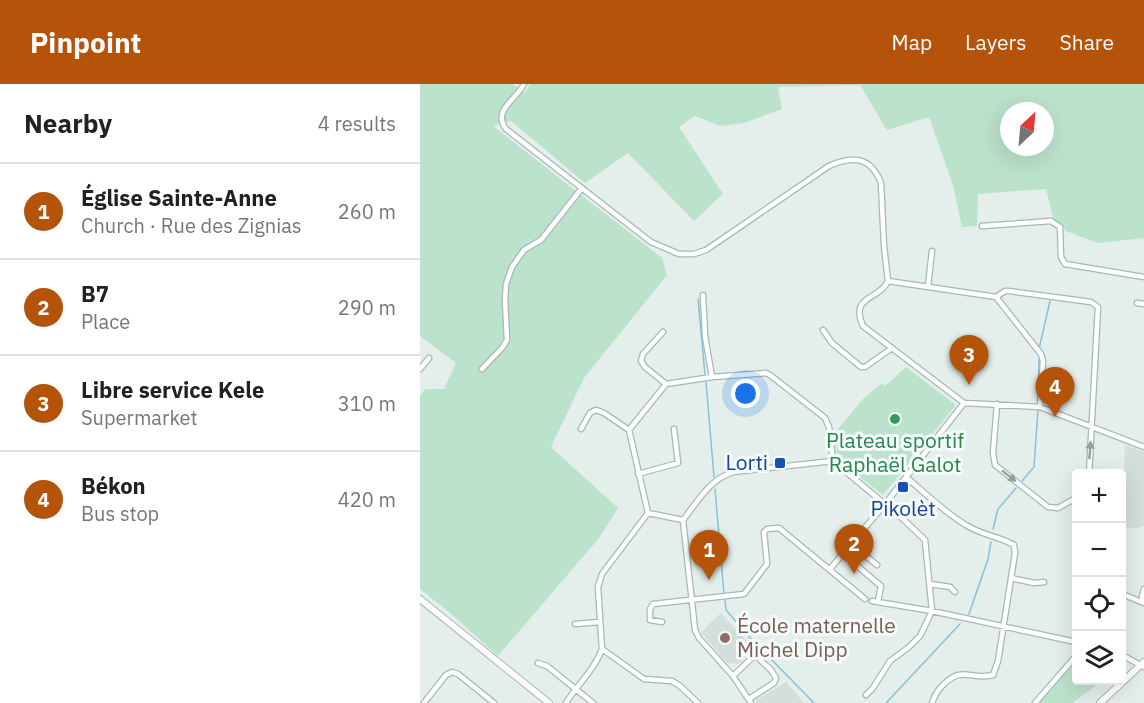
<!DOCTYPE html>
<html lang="en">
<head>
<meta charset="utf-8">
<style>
  :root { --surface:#fff; --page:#f6f6f6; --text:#202124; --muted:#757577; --line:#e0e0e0; --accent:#b45309 }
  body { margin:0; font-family:"IBM Plex Sans",sans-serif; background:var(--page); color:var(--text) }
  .controls { position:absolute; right:18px; bottom:18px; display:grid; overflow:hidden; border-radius:6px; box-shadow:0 6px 24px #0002 }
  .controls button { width:54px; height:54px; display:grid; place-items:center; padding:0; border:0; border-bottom:2px solid var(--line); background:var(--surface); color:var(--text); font:30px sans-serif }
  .compass { position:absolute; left:580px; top:18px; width:54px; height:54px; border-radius:50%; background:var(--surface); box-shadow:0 6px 24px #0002; rotate:26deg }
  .you { position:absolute; left:326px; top:310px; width:21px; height:21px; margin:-15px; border:4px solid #fff; border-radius:50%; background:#1a73e8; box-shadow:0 0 0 9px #1a73e833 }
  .badge { display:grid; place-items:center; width:39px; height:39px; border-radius:50%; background:var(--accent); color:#fff; font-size:20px; font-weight:700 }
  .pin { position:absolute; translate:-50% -50px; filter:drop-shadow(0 2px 3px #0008) }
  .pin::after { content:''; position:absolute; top:32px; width:21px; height:18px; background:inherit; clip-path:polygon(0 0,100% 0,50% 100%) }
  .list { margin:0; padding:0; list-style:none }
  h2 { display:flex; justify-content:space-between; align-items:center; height:78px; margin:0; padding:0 24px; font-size:26px }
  h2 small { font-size:20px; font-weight:400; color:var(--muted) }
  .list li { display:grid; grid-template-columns:39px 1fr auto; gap:18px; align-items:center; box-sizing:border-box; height:96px; padding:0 24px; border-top:2px solid var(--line) }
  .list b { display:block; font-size:22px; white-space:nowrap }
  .list p { margin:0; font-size:20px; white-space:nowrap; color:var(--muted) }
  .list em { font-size:20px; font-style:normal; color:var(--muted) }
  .icon { flex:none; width:33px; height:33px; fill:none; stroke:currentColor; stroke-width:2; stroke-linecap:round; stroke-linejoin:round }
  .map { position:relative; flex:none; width:724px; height:619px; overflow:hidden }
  header { display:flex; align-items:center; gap:36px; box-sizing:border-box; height:84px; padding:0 30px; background:var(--accent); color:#fff }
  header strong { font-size:28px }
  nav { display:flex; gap:33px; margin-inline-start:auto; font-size:21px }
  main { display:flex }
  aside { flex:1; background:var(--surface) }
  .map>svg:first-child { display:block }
  .built { fill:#d2dfdb }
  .green { fill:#bbe2cb; fill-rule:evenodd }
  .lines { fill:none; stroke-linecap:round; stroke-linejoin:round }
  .stream { stroke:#87c1d9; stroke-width:1.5 }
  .minor-casing { stroke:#a6b8b5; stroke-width:7 }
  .tertiary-casing { stroke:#a6b8b5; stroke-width:8 }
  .minor { stroke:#fff; stroke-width:4.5 }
  .tertiary { stroke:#fff; stroke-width:6 }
  .oneway { fill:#90a19f }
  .leisure-dot { fill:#2e9e5b; stroke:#f5fbf9; stroke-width:2 }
  .transit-dot { fill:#1a4fb4; stroke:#f5fbf9; stroke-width:2 }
  .education-dot { fill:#8d6e63; stroke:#f5fbf9; stroke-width:2 }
  .labels { text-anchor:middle; stroke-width:6; stroke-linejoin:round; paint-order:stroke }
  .leisure-label { font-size:21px; fill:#27864d; stroke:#f5fbf9 }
  .transit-label { font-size:21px; fill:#164399; stroke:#f5fbf9; text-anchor:end }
  .education-label { font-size:21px; fill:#785e54; stroke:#f5fbf9; text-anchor:start }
</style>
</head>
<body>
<header>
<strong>Pinpoint</strong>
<nav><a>Map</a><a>Layers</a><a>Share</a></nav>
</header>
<main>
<aside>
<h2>Nearby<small>4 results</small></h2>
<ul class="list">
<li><span class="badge">1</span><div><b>Église Sainte-Anne</b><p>Church · Rue des Zignias</p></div><em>260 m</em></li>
<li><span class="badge">2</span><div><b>B7</b><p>Place</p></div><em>290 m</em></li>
<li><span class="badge">3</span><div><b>Libre service Kele</b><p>Supermarket</p></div><em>310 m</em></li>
<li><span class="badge">4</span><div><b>Békon</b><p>Bus stop</p></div><em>420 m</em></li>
</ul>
</aside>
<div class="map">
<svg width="724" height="619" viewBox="0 0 724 619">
  <rect width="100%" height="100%" fill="#e4efec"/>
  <path class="built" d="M 705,361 L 724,368 L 724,442 L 716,444 L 702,443 Z
    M 301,529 L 330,560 L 326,563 L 330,568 L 318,580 L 307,579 L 281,548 Z
    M 366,598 L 384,619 L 336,619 L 336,616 Z"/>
  <path class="green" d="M 0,0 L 92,0 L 105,9 L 110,0 L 724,0 L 724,154 L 678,159 L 646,147 L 633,133 L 626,105 L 558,110 L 557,142 L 542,143 L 533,101 L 509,33 L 467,46 L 440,1 L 358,3 L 362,25 L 324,39 L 300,42 L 275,32 L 259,43 L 303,110 L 274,137 L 208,69 L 165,99 L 91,37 L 73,42 L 242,174 L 247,191 L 164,294 L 131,363 L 198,424 L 179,454 L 78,572 L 29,528 L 0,505 L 0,312 L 5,305 L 24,305 L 36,279 L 0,252 ZM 589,27 L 625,27 L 625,63 L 589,63 Z
    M 486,283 L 536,321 L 463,411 L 417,375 L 415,349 L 443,315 L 462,299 L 465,302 Z
    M 656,577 L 656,596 L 677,597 L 677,601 L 652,619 L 619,619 Z"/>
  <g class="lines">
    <path class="stream" d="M 278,215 L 285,291
      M 619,265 L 630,217
      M 286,298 L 294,393
      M 618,320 L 619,275
      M 602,397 L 614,383 L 618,325
      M 295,405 L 304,510
      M 573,445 L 578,425 L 596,404
      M 305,516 L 306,526 L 337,562
      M 549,530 L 568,475 L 571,458
      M 346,570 L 394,619
      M 466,619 L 540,540"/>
    <g class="minor-casing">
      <path id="minor" d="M 104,0 C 96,16 72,26 86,45 L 231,158 L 259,170 L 274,170 L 286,166 L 409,82 C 433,71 451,73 461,99 L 464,162 L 468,197
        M 562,142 L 631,137 L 640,143 L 641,173 L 645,180 L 724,193
        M 468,197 C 460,216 429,211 443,242 L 544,319
        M 468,197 L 576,213
        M 508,202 L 512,167
        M 283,211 L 285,252 L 292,293
        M 576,213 L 585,207 L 589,207 L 671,218 L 678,223 L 669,390
        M 576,213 L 621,270 L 623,277 L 620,323
        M 717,219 L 724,220
        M 403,246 L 412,259 L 441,283 L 445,283 L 472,264
        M 243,248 L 223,270 L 221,277 L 225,283 L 246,300
        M 0,285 L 9,274
        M 62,285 L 82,264 L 87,256 L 85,216 L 86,200 L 92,183 L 104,166 L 121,156 L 162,104
        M 577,320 L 573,369 L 575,381 L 628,423 L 638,424 L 656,414
        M 161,345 L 170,329 L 176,326 L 184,329 L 209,346
        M 413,377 L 484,436 L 505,456 L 512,527 L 500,552 L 489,563 L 470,577 L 453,604 L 446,611
        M 218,390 L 258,379 L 254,345
        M 486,393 C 505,409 524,428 546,441 C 561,451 579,452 594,461 L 595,469 L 578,577 L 573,591 C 550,597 543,580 522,602 C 517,607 514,613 512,619
        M 228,429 L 209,346 L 246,300 L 292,293 L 346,289 L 350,291 L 405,334 L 409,343 L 413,377
        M 228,429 L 263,436
        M 423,470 L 461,502 L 458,517
        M 446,472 L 457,481
        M 410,485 L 465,420 L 544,319 L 620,323 L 724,363
        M 591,494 L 614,499 L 624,498
        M 510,500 L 530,503 L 535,508
        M 724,505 L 722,513 L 724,517
        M 702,510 L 724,519
        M 452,517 L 512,527 L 656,558
        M 242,538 L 230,536 L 230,525 L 233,520 L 324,510 L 347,480 L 344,448 L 347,445 L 359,444 L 445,515
        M 155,540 L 180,538
        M 182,565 L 224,595 L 252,597 L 260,602 L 278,619
        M 702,571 L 724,583
        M 118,579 L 127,582 L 173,619
        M 313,592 L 335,571 L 351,586 L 356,594 L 354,599 L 329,615
        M 4,619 L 26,591 L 32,588 L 38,590 L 74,619
        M 146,619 C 157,601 175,585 182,565 L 178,503 L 182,490 L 228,429
        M 331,619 L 313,592 L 279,554 L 275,546 L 263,436 C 278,417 290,395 313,388 L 413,377
        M 615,619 L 656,572"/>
    </g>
    <g class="tertiary-casing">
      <path id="tertiary" d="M 0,515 L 129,619
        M 680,619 L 724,578"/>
    </g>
    <use href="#minor" class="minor"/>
    <use href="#tertiary" class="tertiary"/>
  </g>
  <defs><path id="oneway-solid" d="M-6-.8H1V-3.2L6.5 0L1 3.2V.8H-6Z" transform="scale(1.5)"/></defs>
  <g class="oneway">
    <use href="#oneway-solid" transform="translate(670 366) rotate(-86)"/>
    <use href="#oneway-solid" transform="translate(589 392) rotate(38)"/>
  </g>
  <circle class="leisure-dot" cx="475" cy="335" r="6"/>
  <g class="transit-dot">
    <rect x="354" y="373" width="12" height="12" rx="3"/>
    <rect x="477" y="397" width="12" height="12" rx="3"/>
  </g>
  <circle class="education-dot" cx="305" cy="554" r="6"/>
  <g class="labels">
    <g class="leisure-label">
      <text x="475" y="364">Plateau sportif<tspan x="475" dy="24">Raphaël Galot</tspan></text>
    </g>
    <g class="transit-label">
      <text x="348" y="386">Lorti</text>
      <text x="483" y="432" text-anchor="middle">Pikolèt</text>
    </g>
    <g class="education-label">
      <text x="317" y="549">École maternelle<tspan x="317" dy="24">Michel Dipp</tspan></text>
    </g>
  </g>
</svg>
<div class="controls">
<button>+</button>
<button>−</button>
<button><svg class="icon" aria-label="locate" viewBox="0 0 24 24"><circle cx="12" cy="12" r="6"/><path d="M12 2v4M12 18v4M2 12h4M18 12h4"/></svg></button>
<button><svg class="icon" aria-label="layers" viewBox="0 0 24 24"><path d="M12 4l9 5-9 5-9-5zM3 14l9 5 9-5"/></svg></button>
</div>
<svg class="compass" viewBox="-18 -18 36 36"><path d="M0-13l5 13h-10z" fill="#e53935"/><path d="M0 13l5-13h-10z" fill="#757577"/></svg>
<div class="you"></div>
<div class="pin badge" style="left:289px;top:496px">1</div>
<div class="pin badge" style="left:434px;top:490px">2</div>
<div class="pin badge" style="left:549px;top:301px">3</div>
<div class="pin badge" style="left:635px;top:333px">4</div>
</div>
</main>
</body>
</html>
